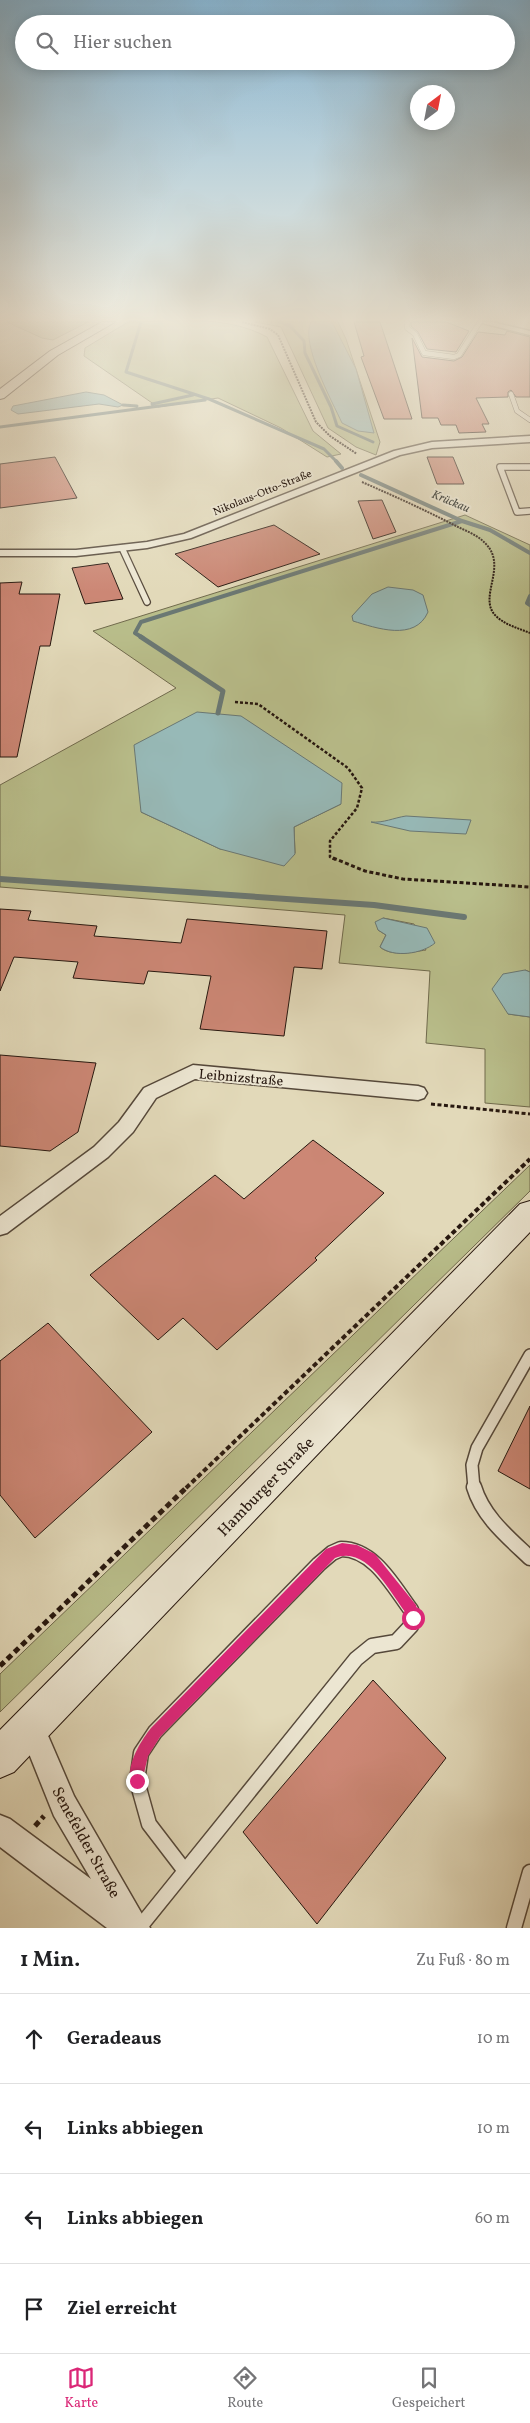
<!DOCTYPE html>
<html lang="de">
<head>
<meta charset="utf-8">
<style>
  :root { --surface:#fff; --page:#f6f6f6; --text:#202124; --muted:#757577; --line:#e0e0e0; --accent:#db2777 }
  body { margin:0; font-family:Vollkorn,serif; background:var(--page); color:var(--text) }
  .compass { position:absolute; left:410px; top:85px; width:45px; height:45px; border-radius:50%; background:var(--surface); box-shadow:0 2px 12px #0003; rotate:32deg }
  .stop { position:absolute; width:15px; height:15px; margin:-11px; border:4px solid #db2777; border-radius:50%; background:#fff }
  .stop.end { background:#db2777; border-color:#fff; box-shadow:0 1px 5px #0008 }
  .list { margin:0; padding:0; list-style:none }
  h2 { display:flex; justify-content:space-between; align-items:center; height:65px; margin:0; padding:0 20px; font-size:21px }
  h2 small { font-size:16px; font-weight:400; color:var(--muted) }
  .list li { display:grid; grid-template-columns:32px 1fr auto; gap:15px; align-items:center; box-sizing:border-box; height:90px; padding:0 20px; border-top:1px solid var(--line) }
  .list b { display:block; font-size:19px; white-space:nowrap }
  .list em { font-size:16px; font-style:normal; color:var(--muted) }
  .icon { flex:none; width:28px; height:28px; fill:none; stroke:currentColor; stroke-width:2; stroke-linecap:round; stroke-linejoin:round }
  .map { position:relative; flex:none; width:530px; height:1928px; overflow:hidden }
  .search { position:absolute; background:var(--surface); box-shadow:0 2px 12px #0003; left:15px; right:15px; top:15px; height:55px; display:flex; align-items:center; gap:12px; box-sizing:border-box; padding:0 18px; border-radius:28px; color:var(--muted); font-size:19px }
  .sheet { height:425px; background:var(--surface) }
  nav { display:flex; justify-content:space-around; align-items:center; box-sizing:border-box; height:70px; border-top:1px solid var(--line); background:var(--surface); font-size:14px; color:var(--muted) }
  nav a { display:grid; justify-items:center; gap:2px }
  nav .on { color:var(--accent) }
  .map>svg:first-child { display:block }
  .green { fill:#b9be8b; stroke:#706a4d; fill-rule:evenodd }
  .water { fill:#97b9b7; stroke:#6a7874 }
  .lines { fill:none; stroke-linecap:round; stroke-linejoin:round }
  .stream-far3 { stroke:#6a7874; stroke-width:3 }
  .stream-far2 { stroke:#6a7874; stroke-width:4 }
  .stream-far1 { stroke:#6a7874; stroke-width:5 }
  .stream { stroke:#6a7874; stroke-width:6 }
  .building { fill:#cc8775; stroke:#26170f }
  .lane-far3-casing { stroke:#55483a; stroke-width:5.5 }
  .lane-far2-casing { stroke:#55483a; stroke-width:8 }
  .lane-far1-casing { stroke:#55483a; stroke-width:14 }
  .lane-casing { stroke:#55483a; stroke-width:17 }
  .street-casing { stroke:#55483a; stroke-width:3 }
  .secondary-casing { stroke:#26170f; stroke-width:2 }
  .path-far4 { stroke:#26170f; stroke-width:2; stroke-dasharray:2 1; stroke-linecap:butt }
  .path-far3 { stroke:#26170f; stroke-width:2.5; stroke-dasharray:3 2; stroke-linecap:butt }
  .path-far2 { stroke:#26170f; stroke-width:3; stroke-dasharray:4 2.5; stroke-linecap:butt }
  .path-far1 { stroke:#26170f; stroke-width:4; stroke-dasharray:5 3; stroke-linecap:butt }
  .path { stroke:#26170f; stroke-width:5; stroke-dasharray:6 4; stroke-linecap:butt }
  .lane-far3 { stroke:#ece6d2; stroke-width:4.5 }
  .lane-far2 { stroke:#ece6d2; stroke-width:5.5 }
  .lane-far1 { stroke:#ece6d2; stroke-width:11 }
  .lane { stroke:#ece6d2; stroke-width:14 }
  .street { fill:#ece6d2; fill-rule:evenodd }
  .secondary { fill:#ece6d2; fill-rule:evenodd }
  .route { fill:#db2777 }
  .labels { text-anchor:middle; stroke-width:4; stroke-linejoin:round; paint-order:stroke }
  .far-street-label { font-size:11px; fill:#26170f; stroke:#ece6d2 }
  .far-water-label { font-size:12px; font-style:italic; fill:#4e504a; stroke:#ece6d2 }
  .street-label { font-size:14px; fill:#26170f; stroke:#ece6d2 }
  .near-street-label { font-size:16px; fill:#26170f; stroke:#ece6d2 }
</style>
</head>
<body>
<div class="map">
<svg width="530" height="1928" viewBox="0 0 530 1928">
  <rect width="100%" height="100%" fill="#e2d9b9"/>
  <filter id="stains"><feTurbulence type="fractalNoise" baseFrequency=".004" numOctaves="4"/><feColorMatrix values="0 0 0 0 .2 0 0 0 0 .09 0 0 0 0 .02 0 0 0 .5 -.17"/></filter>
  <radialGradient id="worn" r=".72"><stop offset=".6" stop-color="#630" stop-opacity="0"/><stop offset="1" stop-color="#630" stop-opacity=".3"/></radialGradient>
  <path class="green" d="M 7,322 L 88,322 L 53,340 L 42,338 Z
    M 128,322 C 174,322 225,314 267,337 L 313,431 L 341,454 L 327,457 L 281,428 L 218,398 L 158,407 L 84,356 L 85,348 Z
    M 255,322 L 338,322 L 346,339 L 380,442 L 376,455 L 356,447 L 328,428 L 281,327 Z
    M 465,515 L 530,545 L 530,972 L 525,970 L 508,1014 L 530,1017 L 530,1107 L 485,1103 L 485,1049 L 426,1043 L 430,971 L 339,963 L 345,915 L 0,887 L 0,785 L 176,688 L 93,631 ZM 341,804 L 294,827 L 295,853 L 220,849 L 141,812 ZM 383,918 L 414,924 L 426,950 C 412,952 392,957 380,947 L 386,935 L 378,930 Z
    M 530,1165 L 530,1191 L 0,1712 L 0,1674 Z"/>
  <path class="water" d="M 311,322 L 332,322 L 356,369 L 374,433 L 358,431 L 342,423 C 332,401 300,343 311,322 Z
    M 86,392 L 104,395 L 123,405 L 118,407 L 99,404 L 18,414 L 11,410 L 13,406 Z
    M 388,587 L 413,590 L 423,595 L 428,612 C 415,642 376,628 353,621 L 352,616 L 372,594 Z
    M 197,712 L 241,716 L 342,783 L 341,804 L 294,827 L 295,854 L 284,866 L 220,849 L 141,812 L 134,745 Z
    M 406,816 L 471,820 L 466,834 L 410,831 L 371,822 C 384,823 393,818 406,816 Z
    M 383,918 L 427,928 L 435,943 C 422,954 394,958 380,947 L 386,935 L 378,930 L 375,922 Z
    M 525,970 L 530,972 L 530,1017 L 508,1014 L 492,989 L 503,974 Z"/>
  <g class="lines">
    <path class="stream-far3" d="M 141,322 L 126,372 L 209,399 L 324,449 L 337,462
      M 280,322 L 290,326 L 304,341 L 305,353 L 331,407 L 337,426 L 373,442
      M 152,404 L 193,395
      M 123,405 L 137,406
      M 0,427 L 205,400"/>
    <path class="stream-far2" d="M 336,461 L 342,468
      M 361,475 L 462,521 L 490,530 L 530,553
      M 530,596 L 527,603 L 530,605
      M 143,638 L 135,633 L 141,622 L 462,521"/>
    <path class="stream-far1" d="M 141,637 L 223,691 L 218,713"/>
    <path class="stream" d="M 0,879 L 374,905 L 464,917"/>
  </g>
  <path class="building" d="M 354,322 L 380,322 L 412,419 L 384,419 L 361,357 L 364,356 Z
    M 411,322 L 446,322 L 469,331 L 456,352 L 427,349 L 418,332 L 411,326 Z
    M 507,331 L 530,337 L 530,397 L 516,397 L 511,390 L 508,392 L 508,397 L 476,398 L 489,424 L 482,424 L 486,432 L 459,433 L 456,425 L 441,425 L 438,418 L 422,418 L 412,338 L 422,357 L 454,361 L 462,357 L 478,332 L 505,335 Z
    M 55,457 L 77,498 L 0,508 L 0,464 Z
    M 427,457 L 453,457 L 464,484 L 437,484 Z
    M 382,500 L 396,532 L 373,539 L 358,501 Z
    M 274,525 L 320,554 L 218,587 L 175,554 Z
    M 108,563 L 123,599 L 85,604 L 72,568 Z
    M 22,582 L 19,594 L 60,594 L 50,646 L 40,646 L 17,757 L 0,757 L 0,583 Z
    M 0,909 L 31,911 L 28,920 L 97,926 L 94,936 L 181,943 L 187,919 L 327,931 L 322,969 L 294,967 L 284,1036 L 200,1029 L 211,976 L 148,971 L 144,984 L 73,978 L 78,962 L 14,957 L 0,991 Z
    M 0,1055 L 96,1063 L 78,1132 L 50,1151 L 0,1146 Z
    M 313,1140 L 384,1193 L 315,1258 L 317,1260 L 217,1350 L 183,1318 L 158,1340 L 90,1275 L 215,1175 L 244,1199 Z
    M 48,1323 L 152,1432 L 35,1538 L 0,1495 L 0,1361 Z
    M 530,1406 L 530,1489 L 498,1471 Z
    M 373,1680 L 446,1758 L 317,1924 L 243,1832 Z"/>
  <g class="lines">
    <g class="lane-far3-casing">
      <path id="lane-far3" d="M 407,322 L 407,328 L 415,334 L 424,353 L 454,357 L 459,355 L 480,322
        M 511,394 L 517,411 L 530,420"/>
    </g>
    <g class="lane-far2-casing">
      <path id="lane-far2" d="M 530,467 L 500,467 L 517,512 L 530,511
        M 122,548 L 147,602"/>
    </g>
    <g class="lane-far1-casing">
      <path id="lane-far1" d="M 474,1488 L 472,1465 L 477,1448 L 530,1355"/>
    </g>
    <g class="lane-casing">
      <path id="lane" d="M 474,1487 C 483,1517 508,1537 530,1558
        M 341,1549 C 374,1549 393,1586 411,1610 L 413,1618 L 411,1626 L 396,1642 L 372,1646 L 356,1659 L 185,1871 L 149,1824 L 137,1781 L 141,1753 L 155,1732 L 319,1564 L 332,1553 Z
        M 139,1928 L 185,1871
        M 514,1928 L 530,1872"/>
    </g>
    <g class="street-casing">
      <path id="street" d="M 478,322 L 492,322 L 530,331 L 530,335 Z
        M 530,436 L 530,442 L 432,448 L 400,455 L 191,538 L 147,548 L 76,556 L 0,556 L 0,550 L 76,550 L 147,542 L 184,534 L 394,451 L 432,442 Z
        M 193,1065 L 418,1086 L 424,1088 L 427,1093 L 424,1098 L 418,1100 L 195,1079 L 156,1098 L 133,1132 L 108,1157 L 7,1233 L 0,1235 L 0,1216 L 94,1147 L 119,1122 L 144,1088 Z
        M 31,1713 L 40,1717 L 74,1796 L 150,1928 L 107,1928 L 0,1847 L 0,1815 L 10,1819 L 91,1879 L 54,1816 L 18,1726 L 22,1717 Z"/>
    </g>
    <g class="secondary-casing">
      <path id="secondary" d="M 102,322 L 115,322 L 58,355 L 4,398 L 0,399 L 0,389 L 50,351 Z
        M 530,1201 L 530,1232 L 14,1772 L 0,1778 L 0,1730 L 520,1204 Z"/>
    </g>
    <path class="path-far4" d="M 242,322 L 270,329 L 278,335 L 316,422 L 330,436 L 357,454
      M 362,482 C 394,496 425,510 456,526 C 466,531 478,535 486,544 C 508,567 477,598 496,616 C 505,625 518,628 530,633"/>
    <path class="path-far3" d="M 235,702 L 258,704 L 348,768 L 362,788 L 357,808 L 330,841 L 330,857 L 336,860"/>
    <path class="path-far2" d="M 333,858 L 365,871 L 403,879 L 530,887
      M 431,1104 L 530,1114"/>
    <path class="path-far1" d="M 186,1488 L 530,1159"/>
    <path class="path" d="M 0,1666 L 187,1487
      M 35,1826 L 44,1816"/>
    <use href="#lane-far3" class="lane-far3"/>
    <use href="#lane-far2" class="lane-far2"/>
    <use href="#lane-far1" class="lane-far1"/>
    <use href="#lane" class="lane"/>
    <use href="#street" class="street"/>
    <use href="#secondary" class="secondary"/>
  </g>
  <linearGradient id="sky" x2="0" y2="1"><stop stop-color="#87b6d4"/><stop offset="0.54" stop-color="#f2eee0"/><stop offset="1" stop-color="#f2eee0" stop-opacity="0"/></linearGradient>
  <rect width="530" height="592" fill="url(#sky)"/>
  <path class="route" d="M 342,1543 L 357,1545 L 375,1554 L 416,1605 L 419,1618 L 418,1622 L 413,1624 L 409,1622 L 406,1613 C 389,1591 367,1545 335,1558 L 160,1737 L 148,1756 L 141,1786 L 137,1788 L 132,1786 C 124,1768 140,1742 151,1728 L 326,1549 Z"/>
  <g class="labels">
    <g class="far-street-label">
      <text transform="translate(262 492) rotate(-22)" y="4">Nikolaus-Otto-Straße</text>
    </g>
    <g class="far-water-label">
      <text transform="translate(451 501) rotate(23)" y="4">Krückau</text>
    </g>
    <g class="street-label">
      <text transform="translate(241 1077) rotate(5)" y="5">Leibnizstraße</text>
    </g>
    <g class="near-street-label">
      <text transform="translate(265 1486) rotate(-46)" y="6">Hamburger Straße</text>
      <text transform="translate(87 1842) rotate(61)" y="6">Senefelder Straße</text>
    </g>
  </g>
  <rect width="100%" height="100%" filter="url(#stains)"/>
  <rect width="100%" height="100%" fill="url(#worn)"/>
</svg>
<svg class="compass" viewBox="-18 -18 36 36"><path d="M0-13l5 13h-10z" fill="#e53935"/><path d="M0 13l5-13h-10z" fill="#757577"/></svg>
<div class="stop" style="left:413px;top:1618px"></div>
<div class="stop end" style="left:137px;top:1781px"></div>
<div class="search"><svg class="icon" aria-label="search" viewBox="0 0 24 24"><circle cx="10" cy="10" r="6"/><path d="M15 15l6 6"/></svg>Hier suchen</div>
</div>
<section class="sheet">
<h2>1 Min.<small>Zu Fuß · 80 m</small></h2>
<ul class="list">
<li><svg class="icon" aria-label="ahead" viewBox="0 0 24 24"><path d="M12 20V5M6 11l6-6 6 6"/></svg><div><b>Geradeaus</b></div><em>10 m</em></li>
<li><svg class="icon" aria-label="left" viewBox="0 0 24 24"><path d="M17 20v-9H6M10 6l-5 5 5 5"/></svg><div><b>Links abbiegen</b></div><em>10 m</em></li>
<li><svg class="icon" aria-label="left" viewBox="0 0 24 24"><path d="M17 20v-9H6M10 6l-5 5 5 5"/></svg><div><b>Links abbiegen</b></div><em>60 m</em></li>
<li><svg class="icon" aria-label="arrive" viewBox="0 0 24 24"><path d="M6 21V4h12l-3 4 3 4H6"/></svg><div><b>Ziel erreicht</b></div></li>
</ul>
</section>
<nav>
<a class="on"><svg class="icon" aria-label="map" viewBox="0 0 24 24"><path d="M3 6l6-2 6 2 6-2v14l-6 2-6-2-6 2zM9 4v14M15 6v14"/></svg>Karte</a>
<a><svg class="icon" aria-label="directions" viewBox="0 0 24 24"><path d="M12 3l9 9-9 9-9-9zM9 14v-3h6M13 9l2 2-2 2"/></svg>Route</a>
<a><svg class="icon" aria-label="saved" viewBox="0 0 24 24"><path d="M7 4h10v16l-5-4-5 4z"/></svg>Gespeichert</a>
</nav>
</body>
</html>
